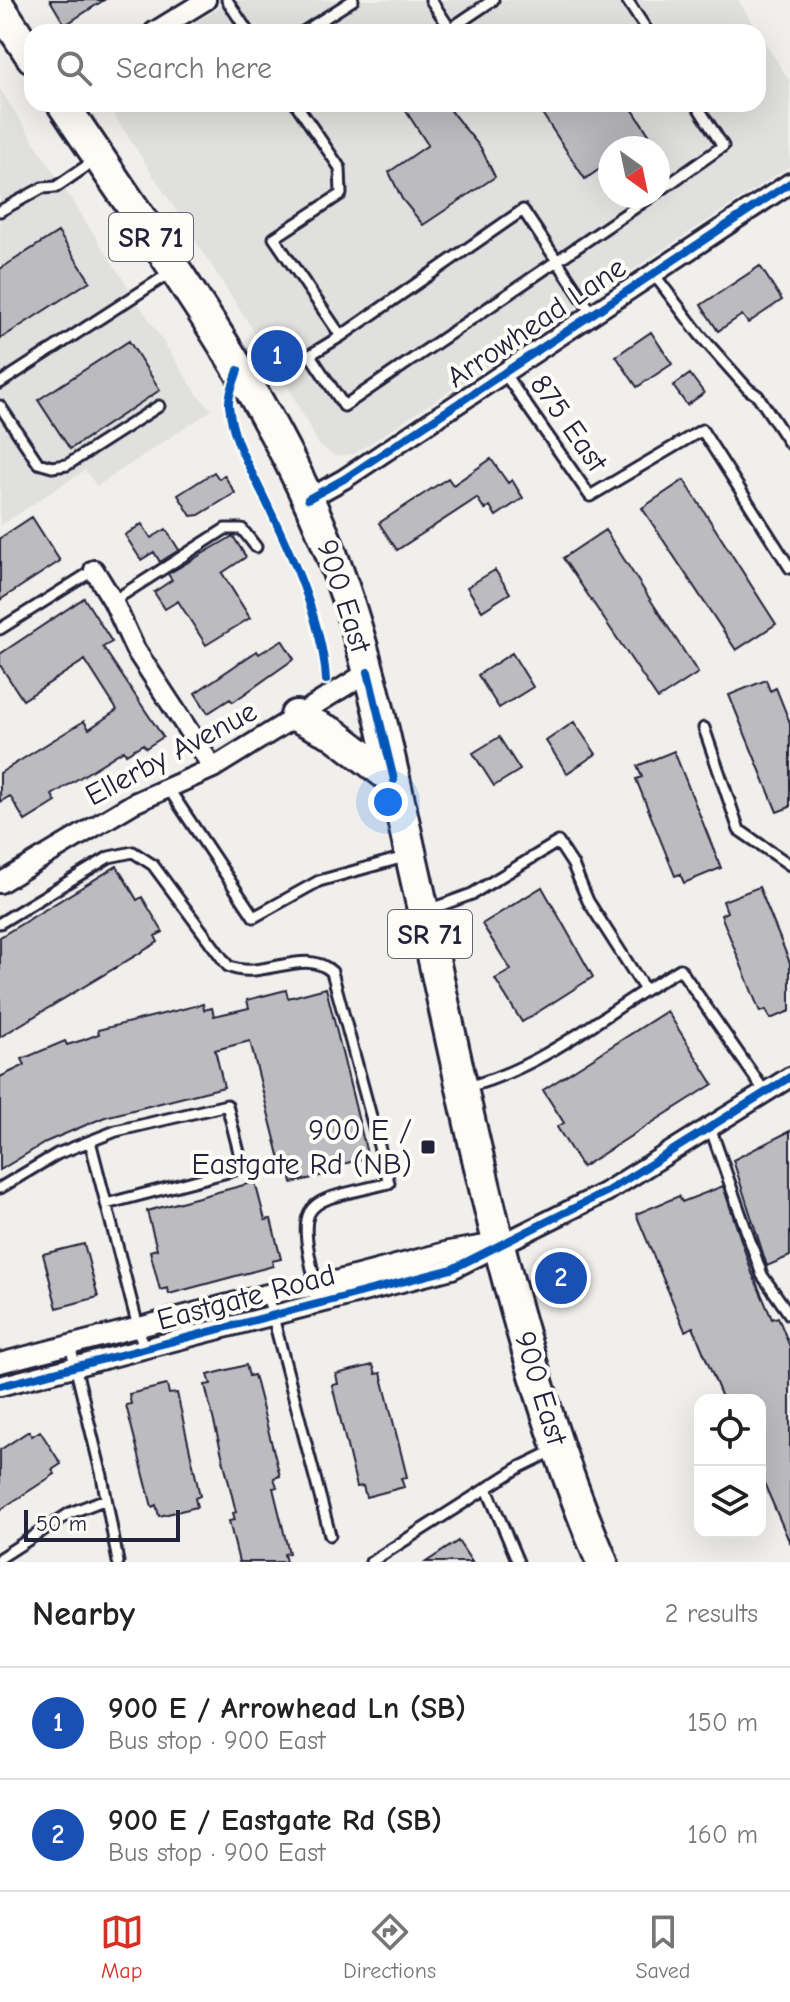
<!DOCTYPE html>
<html lang="en">
<head>
<meta charset="utf-8">
<style>
  :root { --surface:#fff; --page:#f2f2f2; --text:#222; --muted:#767676; --line:#e0e0e0; --accent:#d93025 }
  body { margin:0; font-family:"Comic Neue",sans-serif; background:var(--page); color:var(--text) }
  .controls { position:absolute; right:24px; bottom:24px; display:grid; overflow:hidden; border-radius:16px; box-shadow:0 8px 32px #0002 }
  .controls button { width:72px; height:72px; display:grid; place-items:center; padding:0; border:0; border-bottom:2px solid var(--line); background:var(--surface); color:var(--text); font:40px sans-serif }
  .compass { position:absolute; left:598px; top:136px; width:72px; height:72px; border-radius:50%; background:var(--surface); box-shadow:0 8px 32px #0002; rotate:147deg }
  .scale { position:absolute; left:24px; bottom:20px; width:156px; box-sizing:border-box; padding-left:8px; border:4px solid #22223b; border-top:0; font-size:22px; line-height:28px; white-space:nowrap; color:#22223b; -webkit-text-stroke:6px #fdfcf7; paint-order:stroke }
  .you { position:absolute; left:388px; top:802px; width:28px; height:28px; margin:-20px; border:6px solid #fff; border-radius:50%; background:#1a73e8; box-shadow:0 0 0 12px #1a73e833 }
  .badge { display:grid; place-items:center; width:52px; height:52px; border-radius:50%; background:var(--accent); color:#fff; font-size:26px; font-weight:700 }
  .pin { position:absolute; translate:-50% -50%; border:4px solid #fff; box-shadow:0 2px 8px #0006 }
  .list { margin:0; padding:0; list-style:none }
  h2 { display:flex; justify-content:space-between; align-items:center; height:104px; margin:0; padding:0 32px; font-size:34px }
  h2 small { font-size:26px; font-weight:400; color:var(--muted) }
  .list li { display:grid; grid-template-columns:52px 1fr auto; gap:24px; align-items:center; box-sizing:border-box; height:112px; padding:0 32px; border-top:2px solid var(--line) }
  .list b { display:block; font-size:30px; white-space:nowrap }
  .list p { margin:0; font-size:26px; white-space:nowrap; color:var(--muted) }
  .list em { font-size:26px; font-style:normal; color:var(--muted) }
  .icon { flex:none; width:44px; height:44px; fill:none; stroke:currentColor; stroke-width:2; stroke-linecap:round; stroke-linejoin:round }
  .map { position:relative; flex:none; width:790px; height:1562px; overflow:hidden }
  .search { position:absolute; background:var(--surface); box-shadow:0 8px 32px #0002; left:24px; right:24px; top:24px; height:88px; display:flex; align-items:center; gap:20px; box-sizing:border-box; padding:0 28px; border-radius:24px; color:var(--muted); font-size:30px }
  .sheet { height:328px; background:var(--surface) }
  nav { display:flex; justify-content:space-around; align-items:center; box-sizing:border-box; height:112px; border-top:2px solid var(--line); background:var(--surface); font-size:22px; color:var(--muted) }
  nav a { display:grid; justify-items:center; gap:4px }
  nav .on { color:var(--accent) }
  .map>svg:first-child { display:block }
  .built { fill:#e0e0df; fill-rule:evenodd }
  .building { fill:#bcbcc0; stroke:#22223b; stroke-width:2 }
  .lines { fill:none; stroke-linecap:round; stroke-linejoin:round }
  .lane-casing { stroke:#22223b; stroke-width:15 }
  .street-casing { stroke:#22223b; stroke-width:24 }
  .primary-casing { stroke:#22223b; stroke-width:36 }
  .lane { stroke:#fdfcf7; stroke-width:9 }
  .street { stroke:#fdfcf7; stroke-width:18 }
  .primary { stroke:#fdfcf7; stroke-width:30 }
  .cycleway-casing { stroke:#fdfcf7; stroke-width:13 }
  .cycleway { stroke:#0057b8; stroke-width:8 }
  .poi-dot { fill:#22223b; stroke:#fdfcf7; stroke-width:3 }
  .labels { text-anchor:middle; stroke-width:8; stroke-linejoin:round; paint-order:stroke }
  .shield { fill:#fdfcf7; stroke:#646373; stroke-width:2 }
  .shield-label { font-size:28px; font-weight:bold; fill:#22223b }
  .street-label { font-size:30px; fill:#22223b; stroke:#fdfcf7 }
  .poi-label { font-size:30px; fill:#22223b; stroke:#fdfcf7; text-anchor:end }
</style>
</head>
<body>
<div class="map">
<svg width="790" height="1562" viewBox="0 0 790 1562">
  <rect width="100%" height="100%" fill="#f0efec"/>
  <filter id="ink" filterUnits="userSpaceOnUse"><feTurbulence type="fractalNoise" baseFrequency=".0125" numOctaves="2"/><feDisplacementMap in="SourceGraphic" scale="16" xChannelSelector="R" yChannelSelector="G"/><feConvolveMatrix kernelMatrix="1 2 1 2 8 2 1 2 1" color-interpolation-filters="sRGB"/></filter>
  <g filter="url(#ink)">
    <path class="built" d="M 232,0 L 738,0 L 790,82 L 790,166 L 354,454 L 335,456 L 319,445 L 281,373 L 107,104 L 758,104 L 758,32 L 180,32 ZM 610,148 L 658,148 L 658,196 L 610,196 Z
      M 0,89 L 197,394 L 212,410 L 97,486 L 85,470 L 0,526 Z"/>
    <path class="building" d="M 50,0 L 104,0 L 65,25 Z
      M 417,104 L 445,104 L 481,148 L 495,177 L 423,225 L 402,199 L 389,172 L 428,145 L 406,111 Z
      M 536,104 L 629,104 L 650,136 L 631,148 L 610,148 L 610,162 L 585,179 Z
      M 58,232 L 90,281 L 0,339 L 0,269 Z
      M 760,266 L 782,300 L 748,323 L 742,315 L 718,331 L 701,305 Z
      M 651,332 L 672,364 L 637,387 L 616,356 Z
      M 129,341 L 160,390 L 70,449 L 38,400 Z
      M 690,374 L 704,393 L 687,405 L 673,386 Z
      M 491,459 L 508,483 L 512,480 L 523,498 L 496,516 L 490,506 L 485,510 L 477,498 L 397,550 L 379,523 L 448,478 L 453,485 Z
      M 214,472 L 219,479 L 224,475 L 235,493 L 199,515 L 191,516 L 178,495 Z
      M 684,480 L 776,624 L 736,650 L 642,508 Z
      M 32,517 L 60,561 L 0,600 L 0,538 Z
      M 142,524 L 151,538 L 166,529 L 179,550 L 160,562 L 154,552 L 141,560 L 125,535 Z
      M 605,530 L 698,673 L 658,699 L 563,558 Z
      M 233,536 L 246,557 L 222,573 L 250,618 L 206,645 L 178,601 L 165,609 L 154,592 L 172,580 L 168,574 Z
      M 495,570 L 510,593 L 482,611 L 467,587 Z
      M 84,598 L 112,642 L 103,647 L 163,737 L 146,748 L 143,744 L 126,754 L 124,750 L 52,795 L 56,802 L 25,821 L 10,796 L 0,802 L 0,773 L 84,721 L 89,729 L 117,710 L 85,660 L 23,700 L 0,665 L 0,654 Z
      M 282,640 L 294,659 L 233,702 L 230,699 L 208,713 L 195,693 L 257,651 L 259,654 Z
      M 512,653 L 533,687 L 499,708 L 478,675 Z
      M 766,680 L 770,691 L 776,688 L 790,723 L 790,807 L 777,812 L 729,695 Z
      M 574,722 L 596,754 L 567,773 L 546,741 Z
      M 499,737 L 520,770 L 494,786 L 473,753 Z
      M 674,751 L 721,868 L 684,883 L 680,874 L 675,876 L 636,779 L 642,777 L 637,766 Z
      M 117,866 L 137,900 L 142,897 L 163,932 L 155,936 L 158,942 L 0,1037 L 0,937 Z
      M 542,887 L 593,977 L 522,1022 L 495,979 L 511,970 L 482,924 Z
      M 759,887 L 790,963 L 790,1011 L 770,1019 L 766,1010 L 760,1012 L 721,915 L 727,912 L 723,901 Z
      M 326,988 L 368,1158 L 330,1167 L 332,1173 L 292,1183 L 290,1174 L 284,1175 L 250,1041 L 215,1050 L 224,1087 L 105,1117 L 48,1141 L 0,1170 L 0,1077 L 25,1065 L 22,1059 L 65,1041 L 67,1045 L 83,1040 L 99,1034 L 98,1030 L 203,1004 L 204,1010 L 212,1008 L 214,1016 L 249,1008 L 247,1000 L 286,990 L 288,998 Z
      M 667,1011 L 713,1084 L 582,1167 L 557,1127 L 564,1123 L 543,1090 Z
      M 790,1131 L 790,1256 L 767,1266 L 733,1160 Z
      M 255,1182 L 265,1220 L 271,1219 L 281,1259 L 272,1261 L 273,1266 L 169,1294 L 168,1288 L 160,1290 L 150,1251 L 157,1249 L 147,1211 Z
      M 723,1186 L 752,1273 L 772,1319 L 778,1317 L 790,1347 L 790,1543 L 760,1474 L 760,1400 L 723,1400 L 693,1327 L 685,1331 L 636,1214 L 679,1196 L 682,1202 Z
      M 84,1244 L 98,1297 L 57,1308 L 43,1254 Z
      M 246,1365 L 249,1376 L 254,1375 L 280,1476 L 274,1478 L 277,1487 L 273,1488 L 289,1553 L 284,1554 L 286,1562 L 239,1562 L 229,1521 L 235,1520 L 233,1513 L 236,1512 L 205,1385 L 211,1384 L 208,1375 Z
      M 373,1365 L 376,1374 L 381,1373 L 407,1477 L 401,1478 L 404,1487 L 366,1497 L 363,1486 L 357,1487 L 332,1385 L 338,1384 L 336,1374 Z
      M 167,1385 L 169,1394 L 177,1393 L 200,1496 L 195,1498 L 197,1507 L 159,1516 L 156,1505 L 152,1507 L 126,1405 L 131,1404 L 129,1394 Z
      M 29,1431 L 32,1436 L 40,1431 L 61,1464 L 52,1470 L 55,1474 L 0,1510 L 0,1450 Z
      M 458,1541 L 472,1562 L 426,1562 Z"/>
    <g class="lines">
      <g class="lane-casing">
        <path id="lane" d="M 227,0 L 248,32
          M 431,0 L 450,29 L 493,0
          M 627,0 L 648,32
          M 303,32 L 353,0
          M 296,104 L 340,168 L 341,194 L 274,238 L 341,336 L 523,210 L 592,313
          M 658,192 L 723,146 L 696,104
          M 0,211 L 42,188 L 56,187 L 94,161
          M 653,273 L 700,335 L 748,389 L 758,396 L 790,444
          M 341,336 L 310,355 L 344,406 L 652,196
          M 504,373 L 590,496 L 702,430 L 790,568
          M 0,383 L 170,273
          M 0,406 L 38,463 L 52,467 L 67,465 L 159,406
          M 113,601 L 225,529 L 242,529 L 256,547
          M 0,629 L 94,570
          M 704,728 L 739,830 L 790,865
          M 168,788 L 254,917 L 319,881 L 408,856
          M 428,910 L 472,894 L 558,842 L 573,865 L 588,901 L 645,990 C 588,1027 533,1070 467,1087
          M 0,923 L 109,857 L 133,852 L 153,865 L 228,966 C 260,982 305,946 332,972 L 389,1183 C 305,1204 294,1194 316,1286
          M 645,990 L 680,969 L 765,1092
          M 710,1127 L 762,1275 L 790,1315
          M 90,1141 L 144,1350
          M 0,1188 L 57,1154 L 116,1131 L 227,1105 L 243,1168 L 106,1204
          M 267,1294 L 330,1535
          M 70,1345 L 102,1476 L 118,1562
          M 487,1489 L 518,1562
          M 0,1558 L 70,1513 L 106,1499
          M 371,1562 L 520,1467 L 555,1450"/>
      </g>
      <g class="street-casing">
        <path id="street" d="M 154,32 L 206,0
          M 308,499 L 344,479 L 790,183
          M 94,570 L 113,601 L 135,649 L 213,768
          M 0,883 L 134,803 L 213,768 L 368,672
          M 0,1363 L 267,1294 L 316,1286 L 449,1251 L 486,1245
          M 0,1386 L 452,1269 L 606,1192 L 790,1077"/>
      </g>
      <g class="primary-casing">
        <path id="primary" d="M 0,8 L 32,57
          M 63,104 C 162,254 277,402 338,572 C 370,661 389,755 409,847 C 463,1083 507,1339 602,1562
          M 296,716 L 334,734 L 394,780"/>
      </g>
      <use href="#lane" class="lane"/>
      <use href="#street" class="street"/>
      <use href="#primary" class="primary"/>
      <g class="cycleway-casing">
        <path id="cycleway" d="M 238,370 C 235,381 228,394 229,405 C 232,437 244,457 258,485 C 285,540 323,619 326,680
          M 308,499 L 344,479 L 790,183
          M 368,672 L 394,780
          M 0,1386 L 452,1269 L 606,1192 L 790,1077"/>
      </g>
      <use href="#cycleway" class="cycleway"/>
    </g>
  </g>
  <rect class="poi-dot" x="420" y="1139" width="16" height="16" rx="4"/>
  <g class="labels">
    <g class="shield">
      <rect x="109" y="213" width="84" height="48" rx="6"/>
      <rect x="388" y="910" width="84" height="48" rx="6"/>
    </g>
    <g class="shield-label">
      <text x="151" y="247">SR 71</text>
      <text x="430" y="944">SR 71</text>
    </g>
    <g class="street-label">
      <text transform="translate(536 322) rotate(-34)" y="10">Arrowhead Lane</text>
      <text transform="translate(569 423) rotate(55)" y="10">875 East</text>
      <text transform="translate(344 596) rotate(72)" y="10">900 East</text>
      <text transform="translate(171 753) rotate(-28)" y="10">Ellerby Avenue</text>
      <text transform="translate(246 1297) rotate(-15)" y="10">Eastgate Road</text>
      <text transform="translate(541 1388) rotate(73)" y="10">900 East</text>
    </g>
    <g class="poi-label">
      <text x="412" y="1140">900 E /<tspan x="412" dy="34">Eastgate Rd (NB)</tspan></text>
    </g>
  </g>
</svg>
<div class="controls">
<button><svg class="icon" aria-label="locate" viewBox="0 0 24 24"><circle cx="12" cy="12" r="6"/><path d="M12 2v4M12 18v4M2 12h4M18 12h4"/></svg></button>
<button><svg class="icon" aria-label="layers" viewBox="0 0 24 24"><path d="M12 4l9 5-9 5-9-5zM3 14l9 5 9-5"/></svg></button>
</div>
<svg class="compass" viewBox="-18 -18 36 36"><path d="M0-13l5 13h-10z" fill="#e53935"/><path d="M0 13l5-13h-10z" fill="#767676"/></svg>
<div class="scale">50 m</div>
<div class="you"></div>
<div class="pin badge" style="left:277px;top:356px;background:#1a4fb4">1</div>
<div class="pin badge" style="left:561px;top:1278px;background:#1a4fb4">2</div>
<div class="search"><svg class="icon" aria-label="search" viewBox="0 0 24 24"><circle cx="10" cy="10" r="6"/><path d="M15 15l6 6"/></svg>Search here</div>
</div>
<section class="sheet">
<h2>Nearby<small>2 results</small></h2>
<ul class="list">
<li><span class="badge" style="background:#1a4fb4">1</span><div><b>900 E / Arrowhead Ln (SB)</b><p>Bus stop · 900 East</p></div><em>150 m</em></li>
<li><span class="badge" style="background:#1a4fb4">2</span><div><b>900 E / Eastgate Rd (SB)</b><p>Bus stop · 900 East</p></div><em>160 m</em></li>
</ul>
</section>
<nav>
<a class="on"><svg class="icon" aria-label="map" viewBox="0 0 24 24"><path d="M3 6l6-2 6 2 6-2v14l-6 2-6-2-6 2zM9 4v14M15 6v14"/></svg>Map</a>
<a><svg class="icon" aria-label="directions" viewBox="0 0 24 24"><path d="M12 3l9 9-9 9-9-9zM9 14v-3h6M13 9l2 2-2 2"/></svg>Directions</a>
<a><svg class="icon" aria-label="saved" viewBox="0 0 24 24"><path d="M7 4h10v16l-5-4-5 4z"/></svg>Saved</a>
</nav>
</body>
</html>
